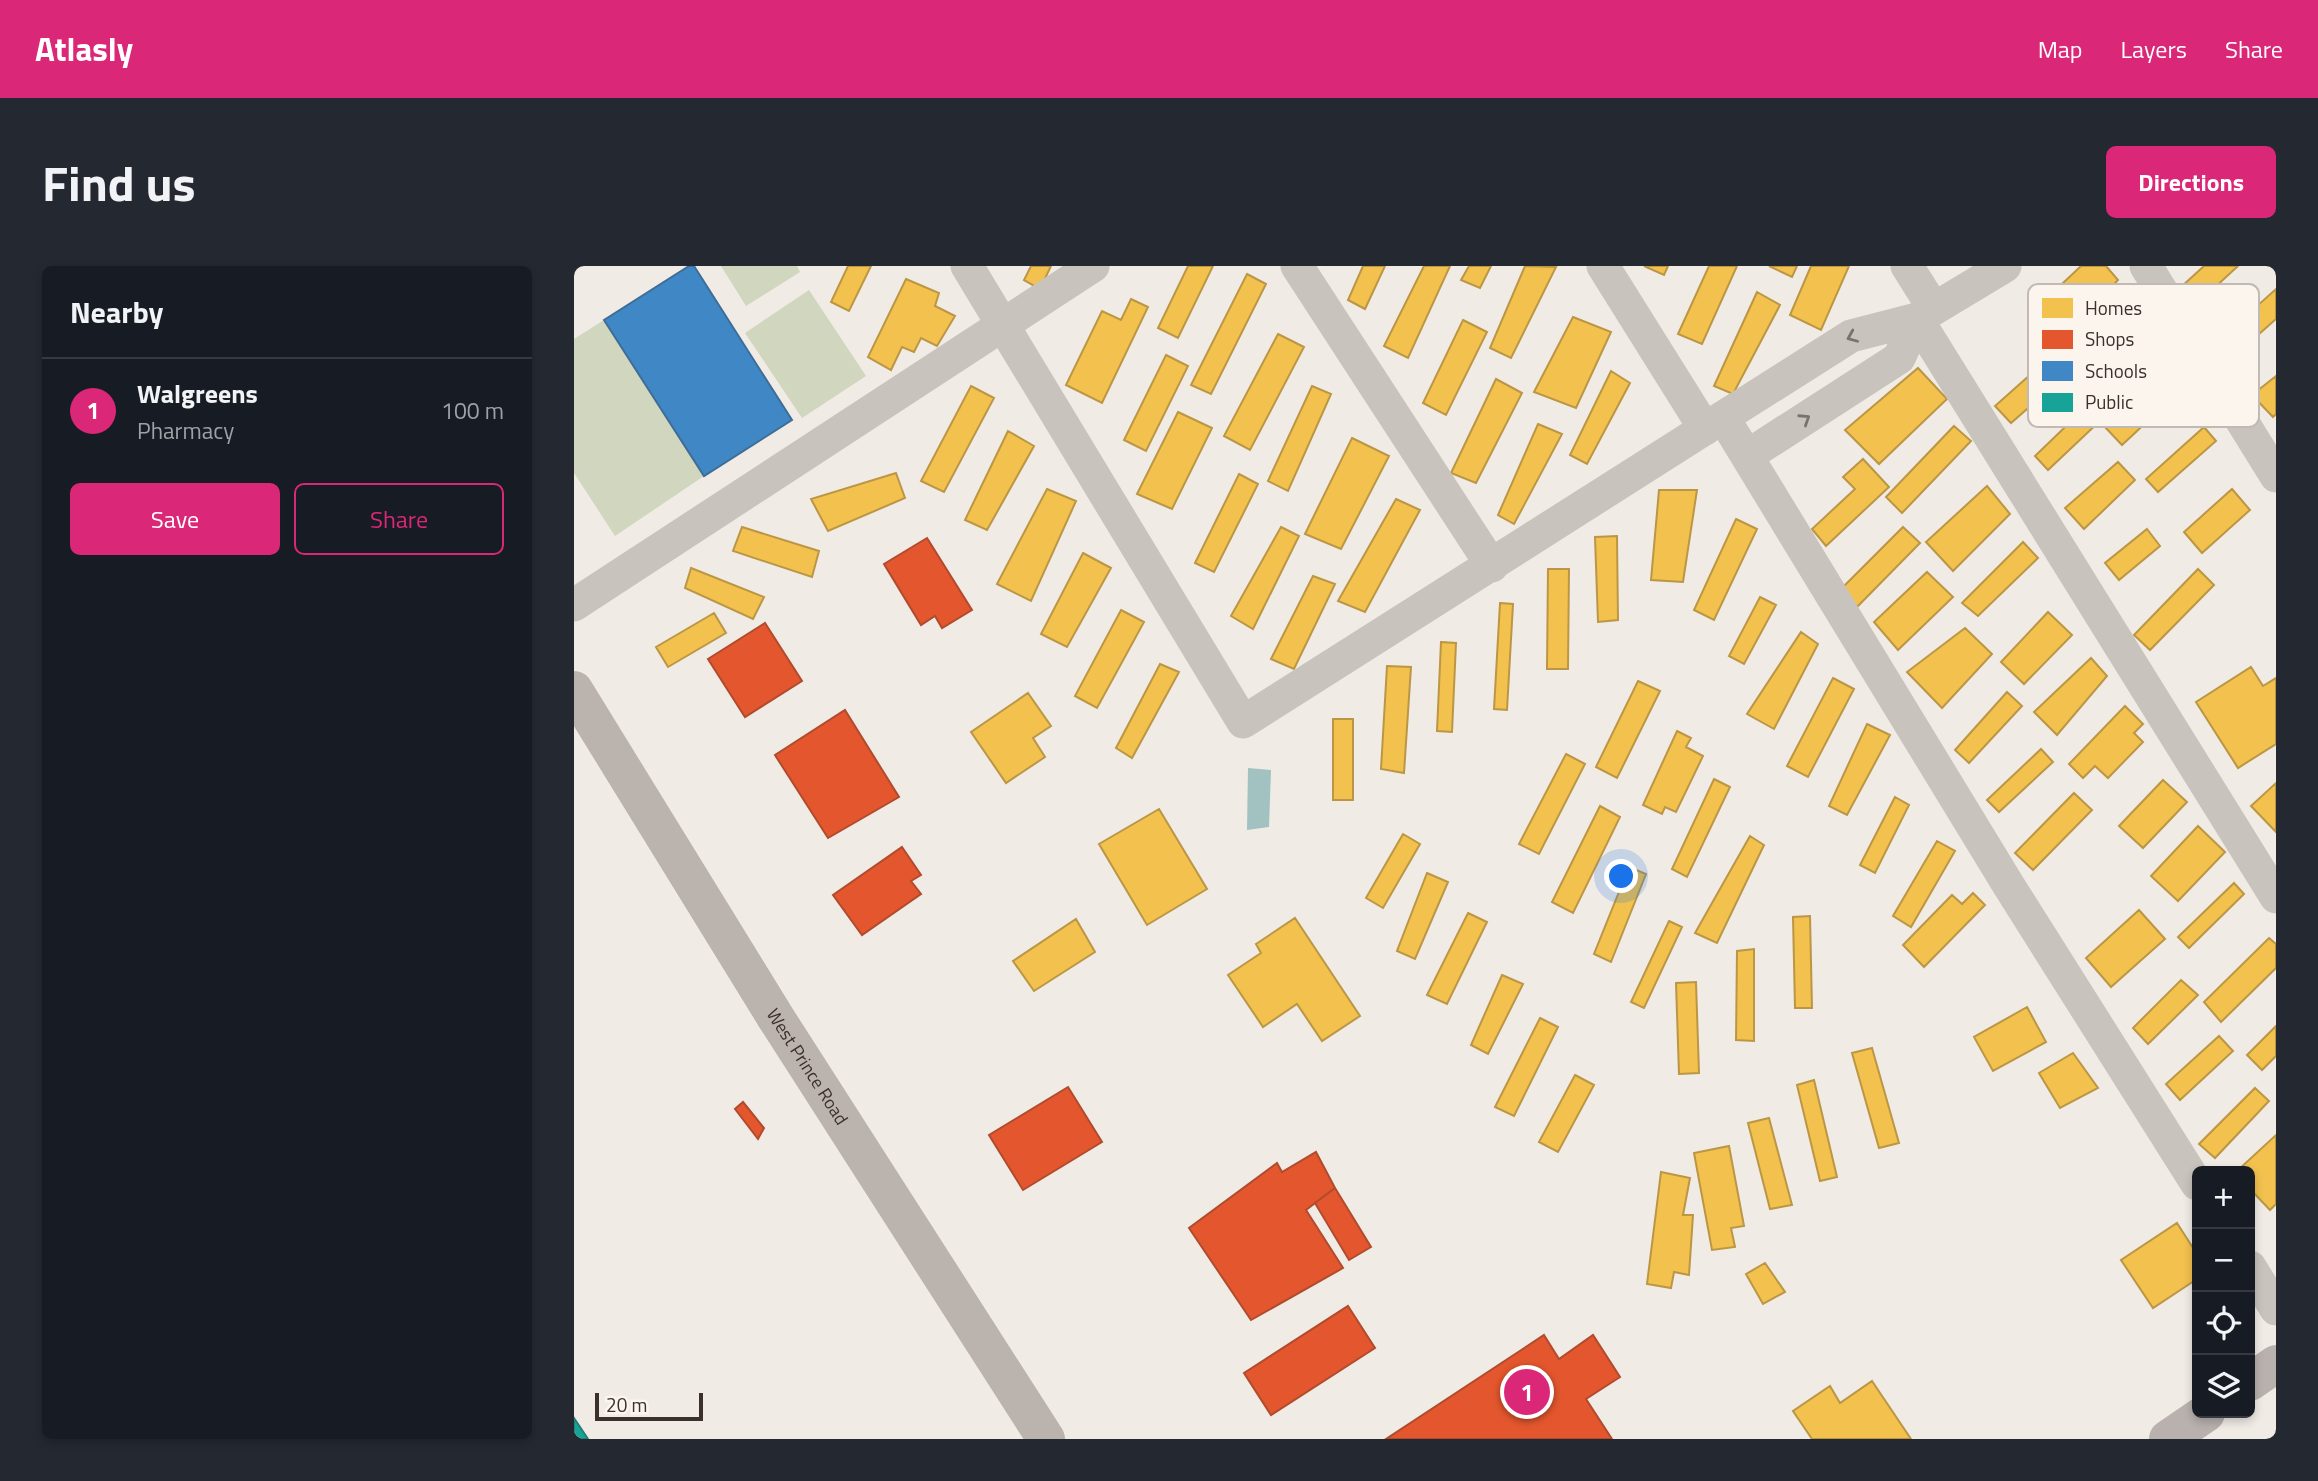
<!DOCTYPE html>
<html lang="en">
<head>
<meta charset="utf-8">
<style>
  :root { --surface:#171b24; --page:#242831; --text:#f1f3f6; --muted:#9ea1a6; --line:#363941; --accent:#db2777 }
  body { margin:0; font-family:"Titillium Web",sans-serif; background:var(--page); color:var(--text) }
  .controls { position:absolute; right:21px; bottom:21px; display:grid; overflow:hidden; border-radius:10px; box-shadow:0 4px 10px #0003 }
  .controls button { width:63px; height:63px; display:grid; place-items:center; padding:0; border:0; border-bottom:2px solid var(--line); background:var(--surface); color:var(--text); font:35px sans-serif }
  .scale { position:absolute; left:21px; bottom:18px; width:108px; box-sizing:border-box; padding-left:7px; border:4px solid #3b302b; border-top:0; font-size:19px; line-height:24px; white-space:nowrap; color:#3b302b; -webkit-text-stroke:5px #fbf5ee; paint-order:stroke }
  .you { position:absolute; left:1048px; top:611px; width:24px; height:24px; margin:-18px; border:5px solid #fff; border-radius:50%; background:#1a73e8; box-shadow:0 0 0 10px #1a73e833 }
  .badge { display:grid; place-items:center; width:46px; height:46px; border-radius:50%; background:var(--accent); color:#fff; font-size:23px; font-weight:700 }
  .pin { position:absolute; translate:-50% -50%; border:4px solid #fff; box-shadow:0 2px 7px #0006 }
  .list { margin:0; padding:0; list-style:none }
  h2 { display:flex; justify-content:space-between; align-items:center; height:91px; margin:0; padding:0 28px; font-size:30px }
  h2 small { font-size:23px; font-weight:400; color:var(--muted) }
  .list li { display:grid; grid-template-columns:46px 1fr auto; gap:21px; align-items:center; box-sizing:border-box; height:105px; padding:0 28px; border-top:2px solid var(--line) }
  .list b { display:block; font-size:26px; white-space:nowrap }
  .list p { margin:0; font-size:23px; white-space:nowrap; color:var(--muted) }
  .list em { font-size:23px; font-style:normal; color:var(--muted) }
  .actions { display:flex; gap:14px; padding:21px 28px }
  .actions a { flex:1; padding:16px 0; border:2px solid var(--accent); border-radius:10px; text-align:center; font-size:24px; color:var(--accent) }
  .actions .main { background:var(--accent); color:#fff }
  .icon { flex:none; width:38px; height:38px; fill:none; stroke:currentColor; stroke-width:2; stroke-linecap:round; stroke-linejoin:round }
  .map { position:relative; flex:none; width:1702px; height:1173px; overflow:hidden; border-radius:10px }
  header { display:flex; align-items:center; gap:42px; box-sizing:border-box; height:98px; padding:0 35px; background:var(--accent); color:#fff }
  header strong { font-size:33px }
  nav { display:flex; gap:38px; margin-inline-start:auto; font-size:24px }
  .intro { display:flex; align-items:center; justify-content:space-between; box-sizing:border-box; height:168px; padding:0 42px }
  h1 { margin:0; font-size:49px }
  .button { padding:18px 32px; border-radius:10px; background:var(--accent); color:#fff; font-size:24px; font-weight:700 }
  main { display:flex; gap:42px; padding:0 42px }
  aside { flex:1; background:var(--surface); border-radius:10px; box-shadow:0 4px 10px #0003 }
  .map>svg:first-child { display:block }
  .green { fill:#d1d6bf }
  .water { fill:#a1c2c1 }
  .homes { fill:#f2c14e; stroke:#bb9644; stroke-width:2 }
  .shops { fill:#e4572e; stroke:#b14b2d; stroke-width:2 }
  .schools { fill:#3f88c5; stroke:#3e6e97; stroke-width:2 }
  .public { fill:#17a398; stroke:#228077; stroke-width:2 }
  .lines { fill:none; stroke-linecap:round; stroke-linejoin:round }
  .street { stroke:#c9c3be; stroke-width:33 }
  .secondary { stroke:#bab3ae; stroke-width:38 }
  .primary { stroke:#b8b1ad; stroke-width:38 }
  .oneway { stroke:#7b726d }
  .labels { text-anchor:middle; stroke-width:7; stroke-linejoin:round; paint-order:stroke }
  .street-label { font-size:18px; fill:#3b302b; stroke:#fbf5ee }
  .key { fill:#fbf5ee; stroke:#c1bab4; stroke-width:2 }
  .key-label { font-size:19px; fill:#3b302b }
</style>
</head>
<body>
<header>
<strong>Atlasly</strong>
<nav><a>Map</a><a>Layers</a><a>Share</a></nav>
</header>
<div class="intro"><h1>Find us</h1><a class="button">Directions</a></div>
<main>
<aside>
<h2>Nearby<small></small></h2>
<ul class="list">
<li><span class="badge">1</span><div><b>Walgreens</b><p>Pharmacy</p></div><em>100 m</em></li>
</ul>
<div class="actions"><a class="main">Save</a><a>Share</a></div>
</aside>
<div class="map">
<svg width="1702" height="1173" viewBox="0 0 1702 1173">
  <rect width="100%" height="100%" fill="#f0ebe5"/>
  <path class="green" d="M 147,0 L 223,0 L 226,6 L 172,40 Z
    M 235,24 L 292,110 L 228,152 L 171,67 Z
    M 30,54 L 130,210 L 41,270 L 0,207 L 0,73 Z"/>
  <path class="water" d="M 674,502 L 697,504 L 695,561 L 673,564 Z"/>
  <path class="homes" d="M 274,0 L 297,0 L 275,45 L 257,36 Z
    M 457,0 L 477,0 L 466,23 L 450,14 Z
    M 614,0 L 639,0 L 604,72 L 584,62 Z
    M 789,0 L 811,0 L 791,43 L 774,34 Z
    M 850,0 L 876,0 L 834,92 L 810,80 Z
    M 895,0 L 917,0 L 906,22 L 887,14 Z
    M 951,0 L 982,1 L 937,92 L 916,82 Z
    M 1070,0 L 1094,0 L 1090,9 Z
    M 1135,0 L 1163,0 L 1128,78 L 1104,68 Z
    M 1195,0 L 1223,0 L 1218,11 Z
    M 1237,0 L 1275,0 L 1247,64 L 1216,49 Z
    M 1507,0 L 1532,0 L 1544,14 L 1499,63 L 1471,34 Z
    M 1630,0 L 1664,0 L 1624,37 L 1607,21 Z
    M 673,8 L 692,18 L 637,128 L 617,119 Z
    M 332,13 L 365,27 L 361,40 L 381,50 L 363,80 L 347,72 L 340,86 L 328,81 L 317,104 L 294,91 Z
    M 1702,23 L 1702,53 L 1656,94 L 1642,77 Z
    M 1183,26 L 1206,39 L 1159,128 L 1140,120 Z
    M 557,33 L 574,41 L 528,137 L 492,119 L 528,45 L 547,54 Z
    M 999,51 L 1037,66 L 1002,142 L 960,126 Z
    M 889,54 L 913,66 L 872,149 L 849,137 Z
    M 704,68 L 730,81 L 676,184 L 650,170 Z
    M 1484,84 L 1500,102 L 1437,157 L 1421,140 Z
    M 592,89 L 614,100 L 572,185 L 550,174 Z
    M 1344,102 L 1373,133 L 1305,198 L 1271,164 Z
    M 1588,104 L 1607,124 L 1548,179 L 1529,159 Z
    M 1037,105 L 1056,117 L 1013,198 L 996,189 Z
    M 1702,110 L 1702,148 L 1699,151 L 1678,129 Z
    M 922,113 L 948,127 L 902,217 L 877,207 Z
    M 397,120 L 420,132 L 370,226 L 347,215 Z
    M 738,120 L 757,128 L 714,225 L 694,215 Z
    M 1514,139 L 1528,153 L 1474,204 L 1461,190 Z
    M 604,146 L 638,162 L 598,243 L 563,228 Z
    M 964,158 L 988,168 L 940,258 L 924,249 Z
    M 1380,160 L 1397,175 L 1328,247 L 1312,231 Z
    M 1630,161 L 1642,175 L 1584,226 L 1572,213 Z
    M 434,165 L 460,180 L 413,264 L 391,254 Z
    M 778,172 L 815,190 L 767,283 L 731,268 Z
    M 1289,193 L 1315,221 L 1252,280 L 1238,263 L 1281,223 L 1269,211 Z
    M 1544,196 L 1561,214 L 1510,263 L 1491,242 Z
    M 322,207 L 331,232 L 254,265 L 237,233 Z
    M 665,208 L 684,218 L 640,306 L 621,297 Z
    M 1413,220 L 1436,248 L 1379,305 L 1352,276 Z
    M 473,223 L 502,235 L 457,335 L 423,318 Z
    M 1658,223 L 1676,244 L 1628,287 L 1610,266 Z
    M 1085,224 L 1123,224 L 1109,316 L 1077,314 Z
    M 822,233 L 846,244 L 791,346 L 764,335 Z
    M 1162,253 L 1183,263 L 1140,354 L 1120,344 Z
    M 168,261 L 245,285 L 238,311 L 159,285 Z
    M 707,261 L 725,270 L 679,363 L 657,350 Z
    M 1329,261 L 1346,277 L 1283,341 L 1266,324 Z
    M 1573,263 L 1586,280 L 1545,314 L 1531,297 Z
    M 1043,270 L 1044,354 L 1024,356 L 1021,271 Z
    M 1449,276 L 1464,292 L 1404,350 L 1388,337 Z
    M 509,287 L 537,302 L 493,381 L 467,368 Z
    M 117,302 L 190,331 L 179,353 L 111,322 Z
    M 974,303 L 995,303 L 994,403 L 973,403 Z
    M 1624,303 L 1640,319 L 1576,384 L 1560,369 Z
    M 1353,306 L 1379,331 L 1324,384 L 1300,356 Z
    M 739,310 L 761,318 L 720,403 L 697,393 Z
    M 1186,331 L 1202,339 L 1170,398 L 1155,390 Z
    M 926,337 L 939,338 L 933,444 L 920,443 Z
    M 547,344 L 570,356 L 523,442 L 501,430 Z
    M 1474,346 L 1498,369 L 1450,418 L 1427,396 Z
    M 140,347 L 152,367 L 94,401 L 82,381 Z
    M 1391,362 L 1418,388 L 1368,442 L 1333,406 Z
    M 1227,366 L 1244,378 L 1200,463 L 1173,448 Z
    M 867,376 L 882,377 L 878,466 L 863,465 Z
    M 1517,392 L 1533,410 L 1483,469 L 1460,446 Z
    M 586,398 L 605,406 L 558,492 L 542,482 Z
    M 813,400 L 837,401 L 830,507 L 807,503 Z
    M 1677,401 L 1689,420 L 1702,412 L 1702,478 L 1664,502 L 1622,436 Z
    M 1259,412 L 1280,423 L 1234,511 L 1213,500 Z
    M 1064,415 L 1086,425 L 1043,512 L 1022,501 Z
    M 1433,426 L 1448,440 L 1395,497 L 1381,484 Z
    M 454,427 L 477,460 L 459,472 L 471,491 L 432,517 L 397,466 Z
    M 1551,440 L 1569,458 L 1560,467 L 1569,476 L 1534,512 L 1521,500 L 1509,512 L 1495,498 Z
    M 759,453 L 779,453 L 779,534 L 759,534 Z
    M 1293,458 L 1316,469 L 1273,549 L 1255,540 Z
    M 1103,465 L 1117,472 L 1112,481 L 1129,490 L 1102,546 L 1091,541 L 1088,548 L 1069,539 Z
    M 1467,483 L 1479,496 L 1425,546 L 1413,534 Z
    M 992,488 L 1011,498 L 965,588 L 945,578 Z
    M 1140,513 L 1156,521 L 1113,611 L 1098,603 Z
    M 1589,514 L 1613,536 L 1569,582 L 1545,560 Z
    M 1702,517 L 1702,566 L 1677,540 Z
    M 1500,527 L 1518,544 L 1459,604 L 1441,587 Z
    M 1321,531 L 1335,539 L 1301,607 L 1286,599 Z
    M 1026,540 L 1046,551 L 999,647 L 978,636 Z
    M 585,543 L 633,623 L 573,659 L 525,578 Z
    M 1624,560 L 1651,586 L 1604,635 L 1577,610 Z
    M 829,568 L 846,578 L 809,642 L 792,632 Z
    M 1176,570 L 1190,579 L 1143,677 L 1121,667 Z
    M 1363,575 L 1381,585 L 1337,661 L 1319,650 Z
    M 1055,601 L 1072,608 L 1037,696 L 1020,688 Z
    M 853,607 L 874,616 L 841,693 L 823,685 Z
    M 1660,617 L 1670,628 L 1615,682 L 1604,671 Z
    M 1399,627 L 1411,639 L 1350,701 L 1329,679 L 1378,629 L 1388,638 Z
    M 1565,644 L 1591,673 L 1537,721 L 1512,692 Z
    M 894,647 L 913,656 L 873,738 L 853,729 Z
    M 1236,650 L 1238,742 L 1221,742 L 1219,651 Z
    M 721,652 L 786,750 L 748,775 L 723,738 L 689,761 L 654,709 L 687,687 L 682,678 Z
    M 502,653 L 521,686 L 460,725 L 439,695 Z
    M 1095,655 L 1108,661 L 1070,742 L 1057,736 Z
    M 1695,672 L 1702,678 L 1702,702 L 1647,756 L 1630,736 Z
    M 1180,683 L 1180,775 L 1162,774 L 1163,685 Z
    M 928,709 L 949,718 L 914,788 L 897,779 Z
    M 1607,714 L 1624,729 L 1574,778 L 1559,762 Z
    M 1122,716 L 1125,807 L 1105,808 L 1102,717 Z
    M 1453,741 L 1472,776 L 1419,805 L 1400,771 Z
    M 966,752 L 984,761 L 940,850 L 921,841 Z
    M 1702,760 L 1702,790 L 1688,804 L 1673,789 Z
    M 1645,770 L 1659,785 L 1606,834 L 1592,818 Z
    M 1298,782 L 1325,877 L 1305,882 L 1278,787 Z
    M 1499,787 L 1524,822 L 1486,842 L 1465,807 Z
    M 1001,809 L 1020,819 L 984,886 L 965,876 Z
    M 1240,814 L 1263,911 L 1246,915 L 1223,819 Z
    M 1681,822 L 1695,835 L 1641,892 L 1625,878 Z
    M 1195,852 L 1218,939 L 1196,943 L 1174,857 Z
    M 1702,869 L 1702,938 L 1696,944 L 1676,923 L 1676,905 L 1663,905 Z
    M 1155,880 L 1170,960 L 1157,962 L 1161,981 L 1138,984 L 1120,887 Z
    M 1087,906 L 1116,912 L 1109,949 L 1119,949 L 1115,1009 L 1100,1006 L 1097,1022 L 1073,1018 Z
    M 1603,957 L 1623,988 L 1623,1013 L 1579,1042 L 1547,994 Z
    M 1191,997 L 1211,1026 L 1189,1038 L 1172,1008 Z
    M 1298,1115 L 1337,1173 L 1238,1173 L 1219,1145 L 1256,1120 L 1266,1137 Z"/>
  <path class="shops" d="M 353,272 L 398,344 L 368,362 L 361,350 L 347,359 L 310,298 Z
    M 191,357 L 228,415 L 171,451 L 134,393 Z
    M 271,444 L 325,531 L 254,572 L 201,489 Z
    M 328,581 L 347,609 L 337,615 L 347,628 L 288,669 L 259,629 Z
    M 494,821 L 528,876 L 449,924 L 415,869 Z
    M 169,836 L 190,862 L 184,873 L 161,843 Z
    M 742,886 L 761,922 L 732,944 L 769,1002 L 677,1054 L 615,962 L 703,897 L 708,906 Z
    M 761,922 L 797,981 L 775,994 L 741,937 Z
    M 774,1040 L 801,1082 L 697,1149 L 670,1107 Z
    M 970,1069 L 985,1093 L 1019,1069 L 1046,1111 L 1012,1133 L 1038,1173 L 812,1173 Z"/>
  <path class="schools" d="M 115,0 L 120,0 L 218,154 L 130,210 L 30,54 Z"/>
  <path class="public" d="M 0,1152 L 14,1173 L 0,1173 Z"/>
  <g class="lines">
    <path class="street" d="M 393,0 L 669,456 L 1277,70 L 1343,53 L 1431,0
      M 723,0 L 918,300
      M 1029,0 L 1131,163
      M 1333,0 L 1360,43
      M 1572,0 L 1702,210
      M 1343,53 L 1702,631
      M 1149,151 L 1435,620 L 1623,918
      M 1173,190 L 1325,92 L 1343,53
      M 0,339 L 519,0
      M 1676,1001 L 1702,1043"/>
    <path class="secondary" id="s1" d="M 0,424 L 202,752 L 472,1173"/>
    <path class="primary" d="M 1676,1116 L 1702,1098
      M 1594,1173 L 1632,1147"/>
  </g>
  <defs><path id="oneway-chevron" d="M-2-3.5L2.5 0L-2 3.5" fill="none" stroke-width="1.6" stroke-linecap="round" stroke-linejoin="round" transform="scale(1.75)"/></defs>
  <g class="oneway">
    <use href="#oneway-chevron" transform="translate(1278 71) rotate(157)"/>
    <use href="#oneway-chevron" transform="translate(1231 153) rotate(-33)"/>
  </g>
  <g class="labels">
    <g class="street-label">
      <text dy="6" stroke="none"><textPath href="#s1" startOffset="443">West Prince Road</textPath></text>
    </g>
  </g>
  <rect x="1454" y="18" width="231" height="143" rx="10" class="key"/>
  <rect x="1468" y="32" width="31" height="20" fill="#f2c14e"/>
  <rect x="1468" y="64" width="31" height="19" fill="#e4572e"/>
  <rect x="1468" y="95" width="31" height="20" fill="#3f88c5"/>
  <rect x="1468" y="127" width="31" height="19" fill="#17a398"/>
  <g class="key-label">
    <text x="1511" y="49">Homes</text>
    <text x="1511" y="80">Shops</text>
    <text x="1511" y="112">Schools</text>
    <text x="1511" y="143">Public</text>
  </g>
</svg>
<div class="controls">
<button>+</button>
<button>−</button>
<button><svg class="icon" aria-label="locate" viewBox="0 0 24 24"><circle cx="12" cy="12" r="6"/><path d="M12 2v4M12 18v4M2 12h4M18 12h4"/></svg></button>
<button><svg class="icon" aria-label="layers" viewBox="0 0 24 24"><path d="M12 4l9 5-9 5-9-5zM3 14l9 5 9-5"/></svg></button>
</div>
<div class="scale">20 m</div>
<div class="you"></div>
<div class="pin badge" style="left:953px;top:1126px">1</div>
</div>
</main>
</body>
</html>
